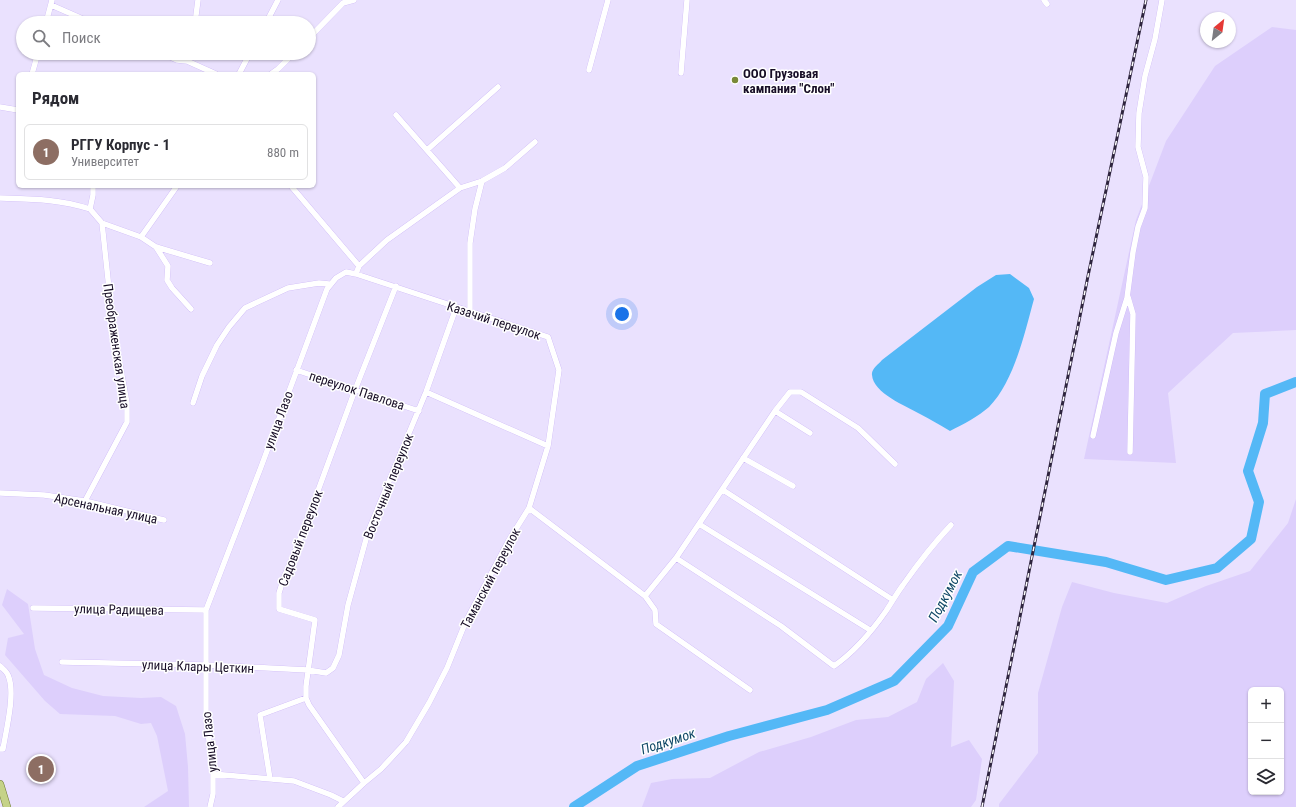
<!DOCTYPE html>
<html lang="ru">
<head>
<meta charset="utf-8">
<style>
  :root { --surface:#fff; --page:#f2f2f3; --text:#2b2b33; --muted:#7c7c81; --line:#e1e1e2; --accent:#798938 }
  body { margin:0; font-family:"Roboto Condensed",sans-serif; background:var(--page); color:var(--text) }
  .controls { position:absolute; right:12px; bottom:12px; display:grid; overflow:hidden; border-radius:6px; box-shadow:0 1px 3px #0004 }
  .controls button { width:36px; height:36px; display:grid; place-items:center; padding:0; border:0; border-bottom:1px solid var(--line); background:var(--surface); color:var(--text); font:20px sans-serif }
  .compass { position:absolute; left:1200px; top:12px; width:36px; height:36px; border-radius:50%; background:var(--surface); box-shadow:0 1px 3px #0004; rotate:29deg }
  .you { position:absolute; left:622px; top:314px; width:14px; height:14px; margin:-10px; border:3px solid #fff; border-radius:50%; background:#1a73e8; box-shadow:0 0 0 6px #1a73e833 }
  .badge { display:grid; place-items:center; width:26px; height:26px; border-radius:50%; background:var(--accent); color:#fff; font-size:13px; font-weight:700 }
  .pin { position:absolute; translate:-50% -50%; border:2px solid #fff; box-shadow:0 1px 4px #0006 }
  .list { margin:0; padding:0; list-style:none }
  h2 { display:flex; justify-content:space-between; align-items:center; height:52px; margin:0; padding:0 16px; font-size:17px }
  h2 small { font-size:13px; font-weight:400; color:var(--muted) }
  .list li { display:grid; grid-template-columns:26px 1fr auto; gap:12px; align-items:center; box-sizing:border-box; height:56px; margin:0 8px 8px; padding:0 8px; border:1px solid var(--line); border-radius:6px }
  .list b { display:block; font-size:15px; white-space:nowrap }
  .list p { margin:0; font-size:13px; white-space:nowrap; color:var(--muted) }
  .list em { font-size:13px; font-style:normal; color:var(--muted) }
  .icon { flex:none; width:22px; height:22px; fill:none; stroke:currentColor; stroke-width:2; stroke-linecap:round; stroke-linejoin:round }
  .map { position:relative; flex:none; width:1296px; height:807px; overflow:hidden }
  .search { position:absolute; background:var(--surface); box-shadow:0 1px 3px #0004; left:16px; top:16px; width:300px; height:44px; display:flex; align-items:center; gap:10px; box-sizing:border-box; padding:0 14px; border-radius:22px; color:var(--muted); font-size:15px }
  .panel { position:absolute; background:var(--surface); box-shadow:0 1px 3px #0004; left:16px; top:72px; width:300px; height:116px; border-radius:6px }
  .map>svg:first-child { display:block }
  .green { fill:#ddcffc; fill-rule:evenodd }
  .water { fill:#54b8f6 }
  .lines { fill:none; stroke-linecap:round; stroke-linejoin:round }
  .river { stroke:#54b8f6; stroke-width:10 }
  .minor-casing { stroke:#c7b0f5; stroke-width:6 }
  .major-casing { stroke:#6f7a32; stroke-width:8 }
  .minor { stroke:#fff; stroke-width:5.5 }
  .major { stroke:#c5d288; stroke-width:7 }
  .rail-casing { stroke:#2e243e; stroke-width:3 }
  .rail { stroke:#fff; stroke-width:1.5; stroke-dasharray:4.5; stroke-linecap:butt }
  .poi-dot { fill:#798938; stroke:#fff; stroke-width:1.5 }
  .labels { text-anchor:middle; stroke-width:3; stroke-linejoin:round; paint-order:stroke }
  .poi-label { font-size:13px; font-weight:bold; fill:#170d26; stroke:#fff; text-anchor:start }
  .street-label { font-size:13px; fill:#170d26; stroke:#fff }
  .water-label { font-size:14px; font-style:italic; fill:#124968; stroke:#fff }
</style>
</head>
<body>
<div class="map">
<svg width="1296" height="807" viewBox="0 0 1296 807">
  <rect width="100%" height="100%" fill="#eae1fe"/>
  <path class="green" d="M 1272,27 L 1296,30 L 1296,330 L 1233,333 L 1168,393 L 1176,463 L 1084,459 L 1136,220 L 1166,141 L 1215,66 Z
    M 1296,499 L 1296,807 L 999,807 L 999,804 L 1038,753 L 1038,693 L 1062,607 L 1072,582 L 1114,593 L 1167,603 L 1206,586 L 1250,571 L 1288,523 ZM 1251,690 L 1281,690 L 1281,792 L 1251,792 Z
    M 7,589 L 28,604 L 35,649 L 44,675 L 72,688 L 103,696 L 141,698 L 161,697 L 176,706 L 185,734 L 188,767 L 189,807 L 144,807 L 168,791 L 157,736 L 151,723 L 141,724 L 115,716 L 60,714 L 45,701 L 5,655 L 8,638 L 24,634 L 2,605 Z
    M 943,663 L 954,681 L 951,747 L 969,740 L 982,759 L 976,800 L 971,807 L 642,807 L 651,783 L 672,779 L 710,778 L 759,752 L 811,737 L 856,720 L 888,717 L 917,702 L 926,679 Z"/>
  <path class="water" d="M 1010,274 L 1029,288 L 1034,299 C 1025,332 1014,382 989,407 C 979,416 962,425 950,431 C 940,425 930,419 920,414 C 906,406 873,393 872,375 C 871,369 879,364 882,360 L 977,287 L 996,275 Z"/>
  <g class="lines">
    <path class="river" d="M 574,807 L 637,766 L 729,736 L 827,710 L 894,681 L 948,626 L 973,572 L 1008,546 L 1106,562 L 1166,580 L 1217,568 L 1251,539 L 1259,502 L 1248,471 L 1263,423 L 1265,394 L 1296,382"/>
    <g class="minor-casing">
      <path id="minor" d="M 1044,0 L 1047,4
        M 51,5 L 92,23
        M 46,23 L 52,0
        M 195,23 L 198,0
        M 266,23 L 278,0
        M 309,38 L 343,3 L 354,0
        M 161,53 L 177,60 L 187,61 L 216,74
        M 187,61 L 190,53
        M 589,70 L 608,0
        M 681,73 L 687,0
        M 32,74 L 38,53
        M 239,74 L 250,53
        M 271,74 L 278,69 L 294,53
        M 0,107 L 18,110
        M 396,115 L 460,188
        M 427,150 L 498,87
        M 291,186 L 359,266
        M 0,198 C 32,199 59,199 90,209
        M 90,209 L 93,195 L 93,186
        M 102,223 L 141,237 L 156,247 L 210,263
        M 141,237 L 177,186
        M 156,247 L 168,266 L 167,280 L 172,288 L 191,309
        M 356,274 L 548,337 L 559,370 L 548,446
        M 1128,297 L 1133,314 L 1130,452
        M 470,312 L 470,243 L 475,209 L 482,181
        M 296,370 L 419,411
        M 193,403 L 202,376 L 217,345 L 229,327 L 245,308 L 288,288 L 319,283 L 329,284
        M 775,411 L 810,433
        M 1093,436 L 1116,333 L 1127,298 L 1133,252 L 1138,227 L 1145,208 L 1146,177 L 1138,147 L 1139,113 L 1145,76 L 1155,39 L 1162,0
        M 743,458 L 793,486
        M 723,490 L 893,600
        M 0,493 L 44,495 L 85,501 L 164,520
        M 85,501 L 127,422 L 127,403 L 113,326 L 102,223 L 90,209
        M 529,508 L 645,596 L 676,558 L 775,411 L 790,392 L 801,392 L 858,428 L 895,464
        M 699,524 L 870,630
        M 676,558 L 781,626 L 834,666 C 854,652 872,631 886,611 C 892,602 897,593 903,585 C 917,565 935,542 951,525
        M 645,596 L 655,610 L 656,624 L 750,690
        M 33,608 L 206,610
        M 62,662 L 206,665 L 308,670 L 326,673 L 333,668 L 339,655 L 348,605 L 368,532 L 426,392 L 456,308
        M 0,666 C 4,670 8,672 9,678 C 15,695 6,731 3,749 L 0,749
        M 213,774 L 294,781 L 331,795 L 343,801
        M 270,779 L 260,715 L 306,698
        M 364,783 L 309,705 L 306,698 L 306,686 L 315,620 L 279,609 L 279,593 L 284,577 L 298,545 L 355,390 L 396,286
        M 210,807 L 213,794 L 213,774 L 206,716 L 206,610 L 261,467 L 327,289 L 336,278 L 346,272 L 356,274 L 359,266 L 387,240 L 460,188 L 482,181 L 505,168 L 535,142
        M 338,807 L 364,783 L 381,769 L 406,742 L 429,703 L 447,668 L 466,621 L 509,540 L 529,508 L 548,446 L 426,392"/>
    </g>
    <g class="major-casing">
      <path id="major" d="M 0,784 L 7,807"/>
    </g>
    <use href="#minor" class="minor"/>
    <use href="#major" class="major"/>
    <g class="rail-casing">
      <path id="rail" d="M 982,807 L 1088,276 L 1146,0"/>
    </g>
    <use href="#rail" class="rail"/>
  </g>
  <circle class="poi-dot" cx="735" cy="80" r="4"/>
  <g class="labels">
    <g class="poi-label">
      <text x="743" y="78">ООО Грузовая<tspan x="743" dy="15">кампания "Слон"</tspan></text>
    </g>
    <g class="street-label">
      <text transform="translate(494 320) rotate(18)" y="5">Казачий переулок</text>
      <text transform="translate(117 346) rotate(82)" y="5">Преображенская улица</text>
      <text transform="translate(357 390) rotate(18)" y="5">переулок Павлова</text>
      <text transform="translate(278 420) rotate(-70)" y="5">улица Лазо</text>
      <text transform="translate(388 486) rotate(-68)" y="5">Восточный переулок</text>
      <text transform="translate(106 508) rotate(12)" y="5">Арсенальная улица</text>
      <text transform="translate(300 538) rotate(-69)" y="5">Садовый переулок</text>
      <text transform="translate(490 578) rotate(-62)" y="5">Таманский переулок</text>
      <text transform="translate(119 609) rotate(1)" y="5">улица Радищева</text>
      <text transform="translate(198 666) rotate(2)" y="5">улица Клары Цеткин</text>
      <text transform="translate(209 742) rotate(-96)" y="5">улица Лазо</text>
    </g>
    <g class="water-label">
      <text transform="translate(945 596) rotate(-62)" y="5">Подкумок</text>
      <text transform="translate(668 741) rotate(-18)" y="5">Подкумок</text>
    </g>
  </g>
</svg>
<div class="controls">
<button>+</button>
<button>−</button>
<button><svg class="icon" aria-label="layers" viewBox="0 0 24 24"><path d="M12 4l9 5-9 5-9-5zM3 14l9 5 9-5"/></svg></button>
</div>
<svg class="compass" viewBox="-18 -18 36 36"><path d="M0-13l5 13h-10z" fill="#e53935"/><path d="M0 13l5-13h-10z" fill="#7c7c81"/></svg>
<div class="you"></div>
<div class="pin badge" style="left:41px;top:769px;background:#8d6e63">1</div>
<div class="search"><svg class="icon" aria-label="search" viewBox="0 0 24 24"><circle cx="10" cy="10" r="6"/><path d="M15 15l6 6"/></svg>Поиск</div>
<section class="panel">
<h2>Рядом<small></small></h2>
<ul class="list">
<li><span class="badge" style="background:#8d6e63">1</span><div><b>РГГУ Корпус - 1</b><p>Университет</p></div><em>880 m</em></li>
</ul>
</section>
</div>
</body>
</html>
